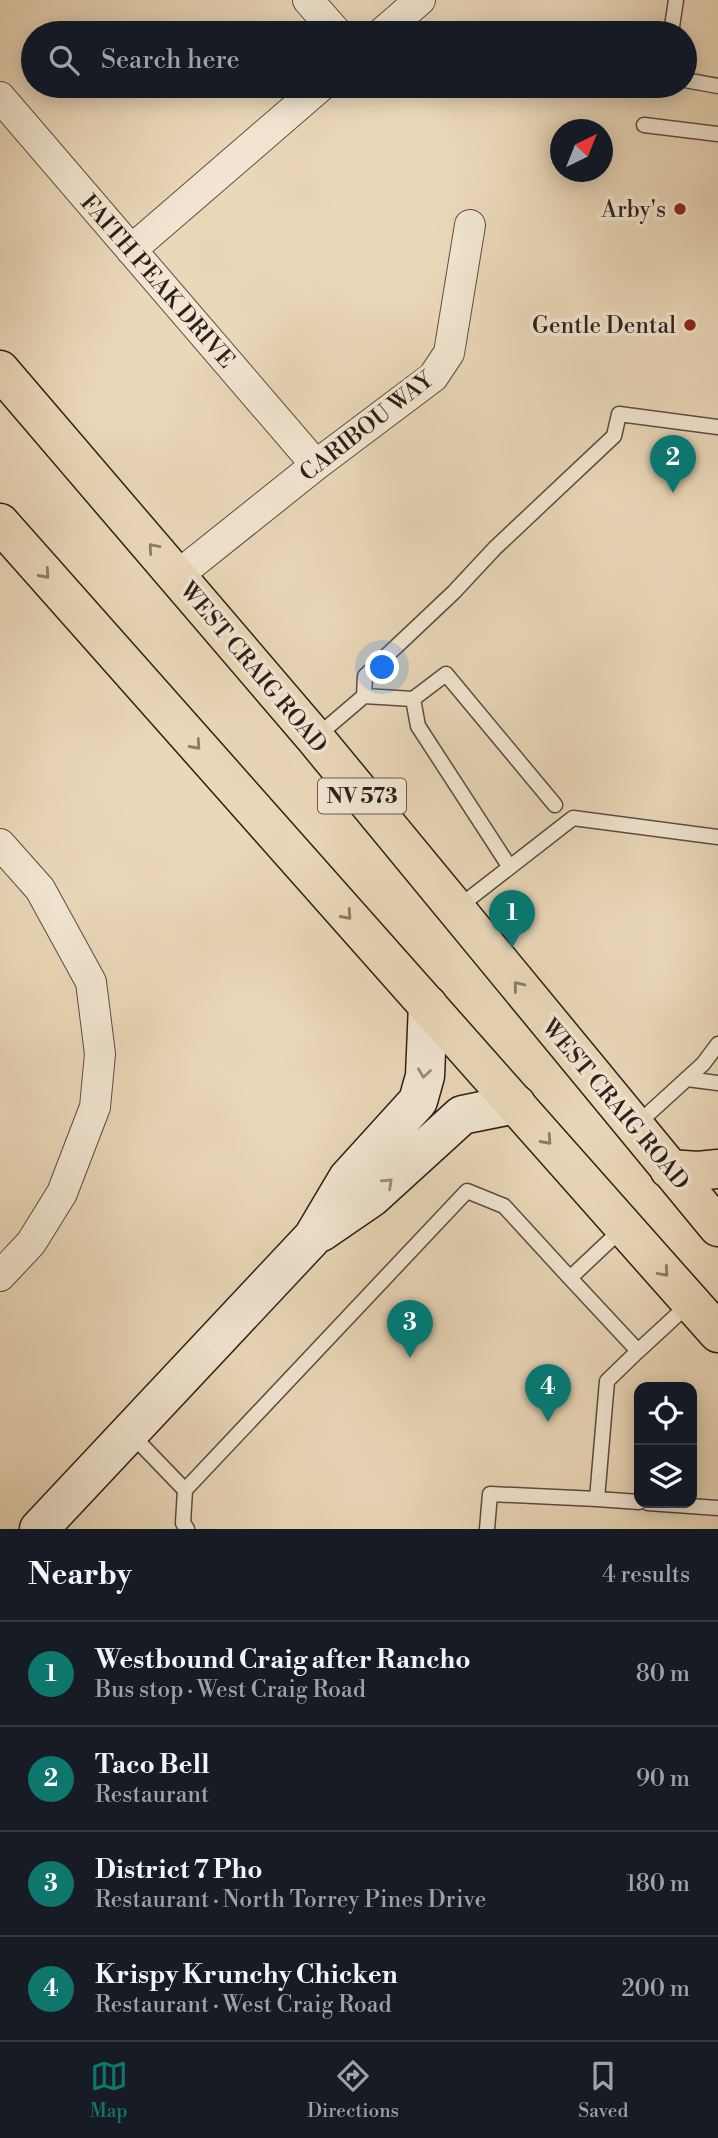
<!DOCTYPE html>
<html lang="en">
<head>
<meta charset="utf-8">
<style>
  :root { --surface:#171b24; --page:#20242c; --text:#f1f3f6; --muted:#9ea1a6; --line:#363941; --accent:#0f766e }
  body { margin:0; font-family:"Libre Bodoni",serif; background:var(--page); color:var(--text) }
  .controls { position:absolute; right:21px; bottom:21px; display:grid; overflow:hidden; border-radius:14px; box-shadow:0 4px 18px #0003 }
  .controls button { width:63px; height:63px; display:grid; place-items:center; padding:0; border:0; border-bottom:2px solid var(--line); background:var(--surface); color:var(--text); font:35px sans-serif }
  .compass { position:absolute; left:550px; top:119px; width:63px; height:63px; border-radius:50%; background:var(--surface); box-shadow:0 4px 18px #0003; rotate:43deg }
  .you { position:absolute; left:383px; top:668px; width:24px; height:24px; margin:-18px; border:5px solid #fff; border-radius:50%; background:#1a73e8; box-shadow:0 0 0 10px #1a73e833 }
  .badge { display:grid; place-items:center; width:46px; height:46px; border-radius:50%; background:var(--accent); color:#fff; font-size:23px; font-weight:700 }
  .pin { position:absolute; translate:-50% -58px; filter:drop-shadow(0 2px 4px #0008) }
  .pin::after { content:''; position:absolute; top:37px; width:24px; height:21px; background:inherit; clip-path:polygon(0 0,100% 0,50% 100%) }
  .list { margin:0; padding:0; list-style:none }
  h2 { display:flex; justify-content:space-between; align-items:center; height:91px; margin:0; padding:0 28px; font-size:30px }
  h2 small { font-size:23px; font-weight:400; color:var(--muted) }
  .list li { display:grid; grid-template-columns:46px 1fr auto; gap:21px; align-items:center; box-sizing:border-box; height:105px; padding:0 28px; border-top:2px solid var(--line) }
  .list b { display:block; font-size:26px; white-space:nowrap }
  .list p { margin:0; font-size:23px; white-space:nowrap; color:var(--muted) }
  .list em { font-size:23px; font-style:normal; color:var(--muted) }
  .icon { flex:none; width:38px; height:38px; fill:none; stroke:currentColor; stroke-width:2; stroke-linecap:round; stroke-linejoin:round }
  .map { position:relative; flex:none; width:718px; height:1529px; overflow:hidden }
  .search { position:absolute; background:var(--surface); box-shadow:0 4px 18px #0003; left:21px; right:21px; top:21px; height:77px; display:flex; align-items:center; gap:18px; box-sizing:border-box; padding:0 24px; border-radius:38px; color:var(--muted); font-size:26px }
  .sheet { height:511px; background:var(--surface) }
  nav { display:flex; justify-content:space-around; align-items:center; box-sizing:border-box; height:98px; border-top:2px solid var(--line); background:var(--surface); font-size:19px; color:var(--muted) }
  nav a { display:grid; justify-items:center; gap:4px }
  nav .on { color:var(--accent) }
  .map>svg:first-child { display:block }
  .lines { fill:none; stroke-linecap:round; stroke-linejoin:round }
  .lane-casing { stroke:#5b4d41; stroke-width:17 }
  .street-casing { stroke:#5b4d41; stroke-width:32 }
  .secondary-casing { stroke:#2b1f19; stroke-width:41 }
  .primary-casing { stroke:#2b1f19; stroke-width:41 }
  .lane { stroke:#f2e6d2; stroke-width:14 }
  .street { stroke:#f2e6d2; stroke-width:30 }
  .secondary { stroke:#f2e6d2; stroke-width:38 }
  .primary { stroke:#ebd8b9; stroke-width:38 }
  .oneway { stroke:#8b7c69 }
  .oneway2 { stroke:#988c7f }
  .poi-dot { fill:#8f2418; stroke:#f2e6d2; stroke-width:2.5 }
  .labels { text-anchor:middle; stroke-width:7; stroke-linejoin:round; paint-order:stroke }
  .shield { fill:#f2e6d2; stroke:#675b50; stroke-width:2 }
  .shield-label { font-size:21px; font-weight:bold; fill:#2b1f19 }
  .poi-label { font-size:23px; fill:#2b1f19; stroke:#f2e6d2; text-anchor:end }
  .street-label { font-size:23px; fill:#2b1f19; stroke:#f2e6d2 }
</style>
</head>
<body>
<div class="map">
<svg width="718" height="1529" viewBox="0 0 718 1529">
  <rect width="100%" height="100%" fill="#ebd8b9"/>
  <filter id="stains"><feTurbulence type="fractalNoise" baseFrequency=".00286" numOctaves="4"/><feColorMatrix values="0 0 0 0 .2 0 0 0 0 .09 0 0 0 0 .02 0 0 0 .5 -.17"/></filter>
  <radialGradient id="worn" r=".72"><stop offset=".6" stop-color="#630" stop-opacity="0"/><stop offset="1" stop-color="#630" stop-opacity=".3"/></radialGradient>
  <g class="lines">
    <g class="lane-casing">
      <path id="lane" d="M 671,33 L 676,0
        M 685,80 L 718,86
        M 644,125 L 718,134
        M 364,696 L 413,699 L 446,674 L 555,805
        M 413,699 L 418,726 L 509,866
        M 316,737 L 364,696 L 365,676 L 454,592 L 495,548 L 614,436 L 619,414 L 718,427
        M 456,909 L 573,818 L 718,837
        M 687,1079 L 718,1083
        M 635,1126 L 703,1064 L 718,1044
        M 570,1278 L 638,1351 L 690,1303
        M 638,1351 L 607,1381 L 597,1499 L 639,1502
        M 130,1433 L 185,1490
        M 648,1503 L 718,1508
        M 187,1529 L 183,1523 L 185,1490 L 467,1191 L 504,1206 L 570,1278 L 623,1228
        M 487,1529 L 490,1494 L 597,1499"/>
    </g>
    <g class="street-casing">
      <path id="street" d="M 308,0 L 337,33
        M 382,33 L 420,0
        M 0,97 L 316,465
        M 131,250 L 321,86
        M 177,576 L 316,465 L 433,377 L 449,353 L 470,225
        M 0,844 L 40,889 L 91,982 L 100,1054 L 95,1107 L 62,1193 L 31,1243 L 0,1276"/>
    </g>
    <g class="secondary-casing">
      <path id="secondary" d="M 321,1232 L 372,1197 L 462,1115 L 516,1104
        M 39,1529 L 313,1237 L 348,1178 L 418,1101 L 425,1076 L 428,1005"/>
    </g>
    <g class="primary-casing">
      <path id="primary" d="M 0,370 L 315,738 L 718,1227
        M 0,523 L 718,1333
        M 669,1169 L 698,1171 L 718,1169"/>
    </g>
    <use href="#lane" class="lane"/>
    <use href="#street" class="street"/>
    <use href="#secondary" class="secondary"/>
    <use href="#primary" class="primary"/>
  </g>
  <defs><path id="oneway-chevron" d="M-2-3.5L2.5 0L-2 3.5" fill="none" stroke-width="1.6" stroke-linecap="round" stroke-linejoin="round" transform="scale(1.75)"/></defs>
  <g class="oneway">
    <use href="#oneway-chevron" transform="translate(153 548) rotate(-131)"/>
    <use href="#oneway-chevron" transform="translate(45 574) rotate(48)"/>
    <use href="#oneway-chevron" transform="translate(196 745) rotate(48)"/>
    <use href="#oneway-chevron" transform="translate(347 915) rotate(48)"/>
    <use href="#oneway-chevron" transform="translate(518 986) rotate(-129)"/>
    <use href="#oneway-chevron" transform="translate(547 1140) rotate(48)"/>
    <use href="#oneway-chevron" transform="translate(664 1272) rotate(49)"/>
  </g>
  <g class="oneway2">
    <use href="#oneway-chevron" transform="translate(424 1073) rotate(98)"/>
    <use href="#oneway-chevron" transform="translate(388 1183) rotate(-43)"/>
  </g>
  <g class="poi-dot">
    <circle cx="680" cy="209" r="7"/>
    <circle cx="690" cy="325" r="7"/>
  </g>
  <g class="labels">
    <rect class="shield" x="318" y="778.5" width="88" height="35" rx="5"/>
    <g class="shield-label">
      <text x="362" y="803">NV 573</text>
    </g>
    <g class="poi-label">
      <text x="666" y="217">Arby's</text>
      <text x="676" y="333">Gentle Dental</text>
    </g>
    <g class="street-label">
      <text transform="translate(158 281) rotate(49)" y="8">FAITH PEAK DRIVE</text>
      <text transform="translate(366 426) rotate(-38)" y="8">CARIBOU WAY</text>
      <text transform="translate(254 667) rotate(50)" y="8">WEST CRAIG ROAD</text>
      <text transform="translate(616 1104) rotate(50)" y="8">WEST CRAIG ROAD</text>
    </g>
  </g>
  <rect width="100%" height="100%" filter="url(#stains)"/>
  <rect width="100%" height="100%" fill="url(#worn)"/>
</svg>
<div class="controls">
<button><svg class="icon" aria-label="locate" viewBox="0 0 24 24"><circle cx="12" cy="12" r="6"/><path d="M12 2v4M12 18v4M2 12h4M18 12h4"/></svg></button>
<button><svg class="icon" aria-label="layers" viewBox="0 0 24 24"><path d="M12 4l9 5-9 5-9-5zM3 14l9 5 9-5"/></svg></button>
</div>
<svg class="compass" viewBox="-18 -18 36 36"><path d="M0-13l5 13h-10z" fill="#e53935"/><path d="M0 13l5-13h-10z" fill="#9ea1a6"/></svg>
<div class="you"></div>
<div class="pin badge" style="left:512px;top:948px">1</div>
<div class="pin badge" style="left:673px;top:493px">2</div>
<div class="pin badge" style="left:410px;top:1358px">3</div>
<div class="pin badge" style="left:548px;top:1422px">4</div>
<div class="search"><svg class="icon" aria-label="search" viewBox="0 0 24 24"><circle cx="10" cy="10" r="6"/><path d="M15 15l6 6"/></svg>Search here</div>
</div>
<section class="sheet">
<h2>Nearby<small>4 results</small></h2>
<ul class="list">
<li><span class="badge">1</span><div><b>Westbound Craig after Rancho</b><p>Bus stop · West Craig Road</p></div><em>80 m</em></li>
<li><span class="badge">2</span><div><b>Taco Bell</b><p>Restaurant</p></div><em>90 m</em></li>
<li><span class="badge">3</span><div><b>District 7 Pho</b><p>Restaurant · North Torrey Pines Drive</p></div><em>180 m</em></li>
<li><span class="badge">4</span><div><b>Krispy Krunchy Chicken</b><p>Restaurant · West Craig Road</p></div><em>200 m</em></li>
</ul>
</section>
<nav>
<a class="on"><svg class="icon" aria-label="map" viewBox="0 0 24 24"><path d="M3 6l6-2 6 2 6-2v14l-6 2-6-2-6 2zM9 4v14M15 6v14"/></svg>Map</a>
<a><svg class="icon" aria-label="directions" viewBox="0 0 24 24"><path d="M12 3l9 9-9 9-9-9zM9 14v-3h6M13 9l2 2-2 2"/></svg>Directions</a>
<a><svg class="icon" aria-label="saved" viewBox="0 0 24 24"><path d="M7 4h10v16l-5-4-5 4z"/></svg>Saved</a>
</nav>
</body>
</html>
